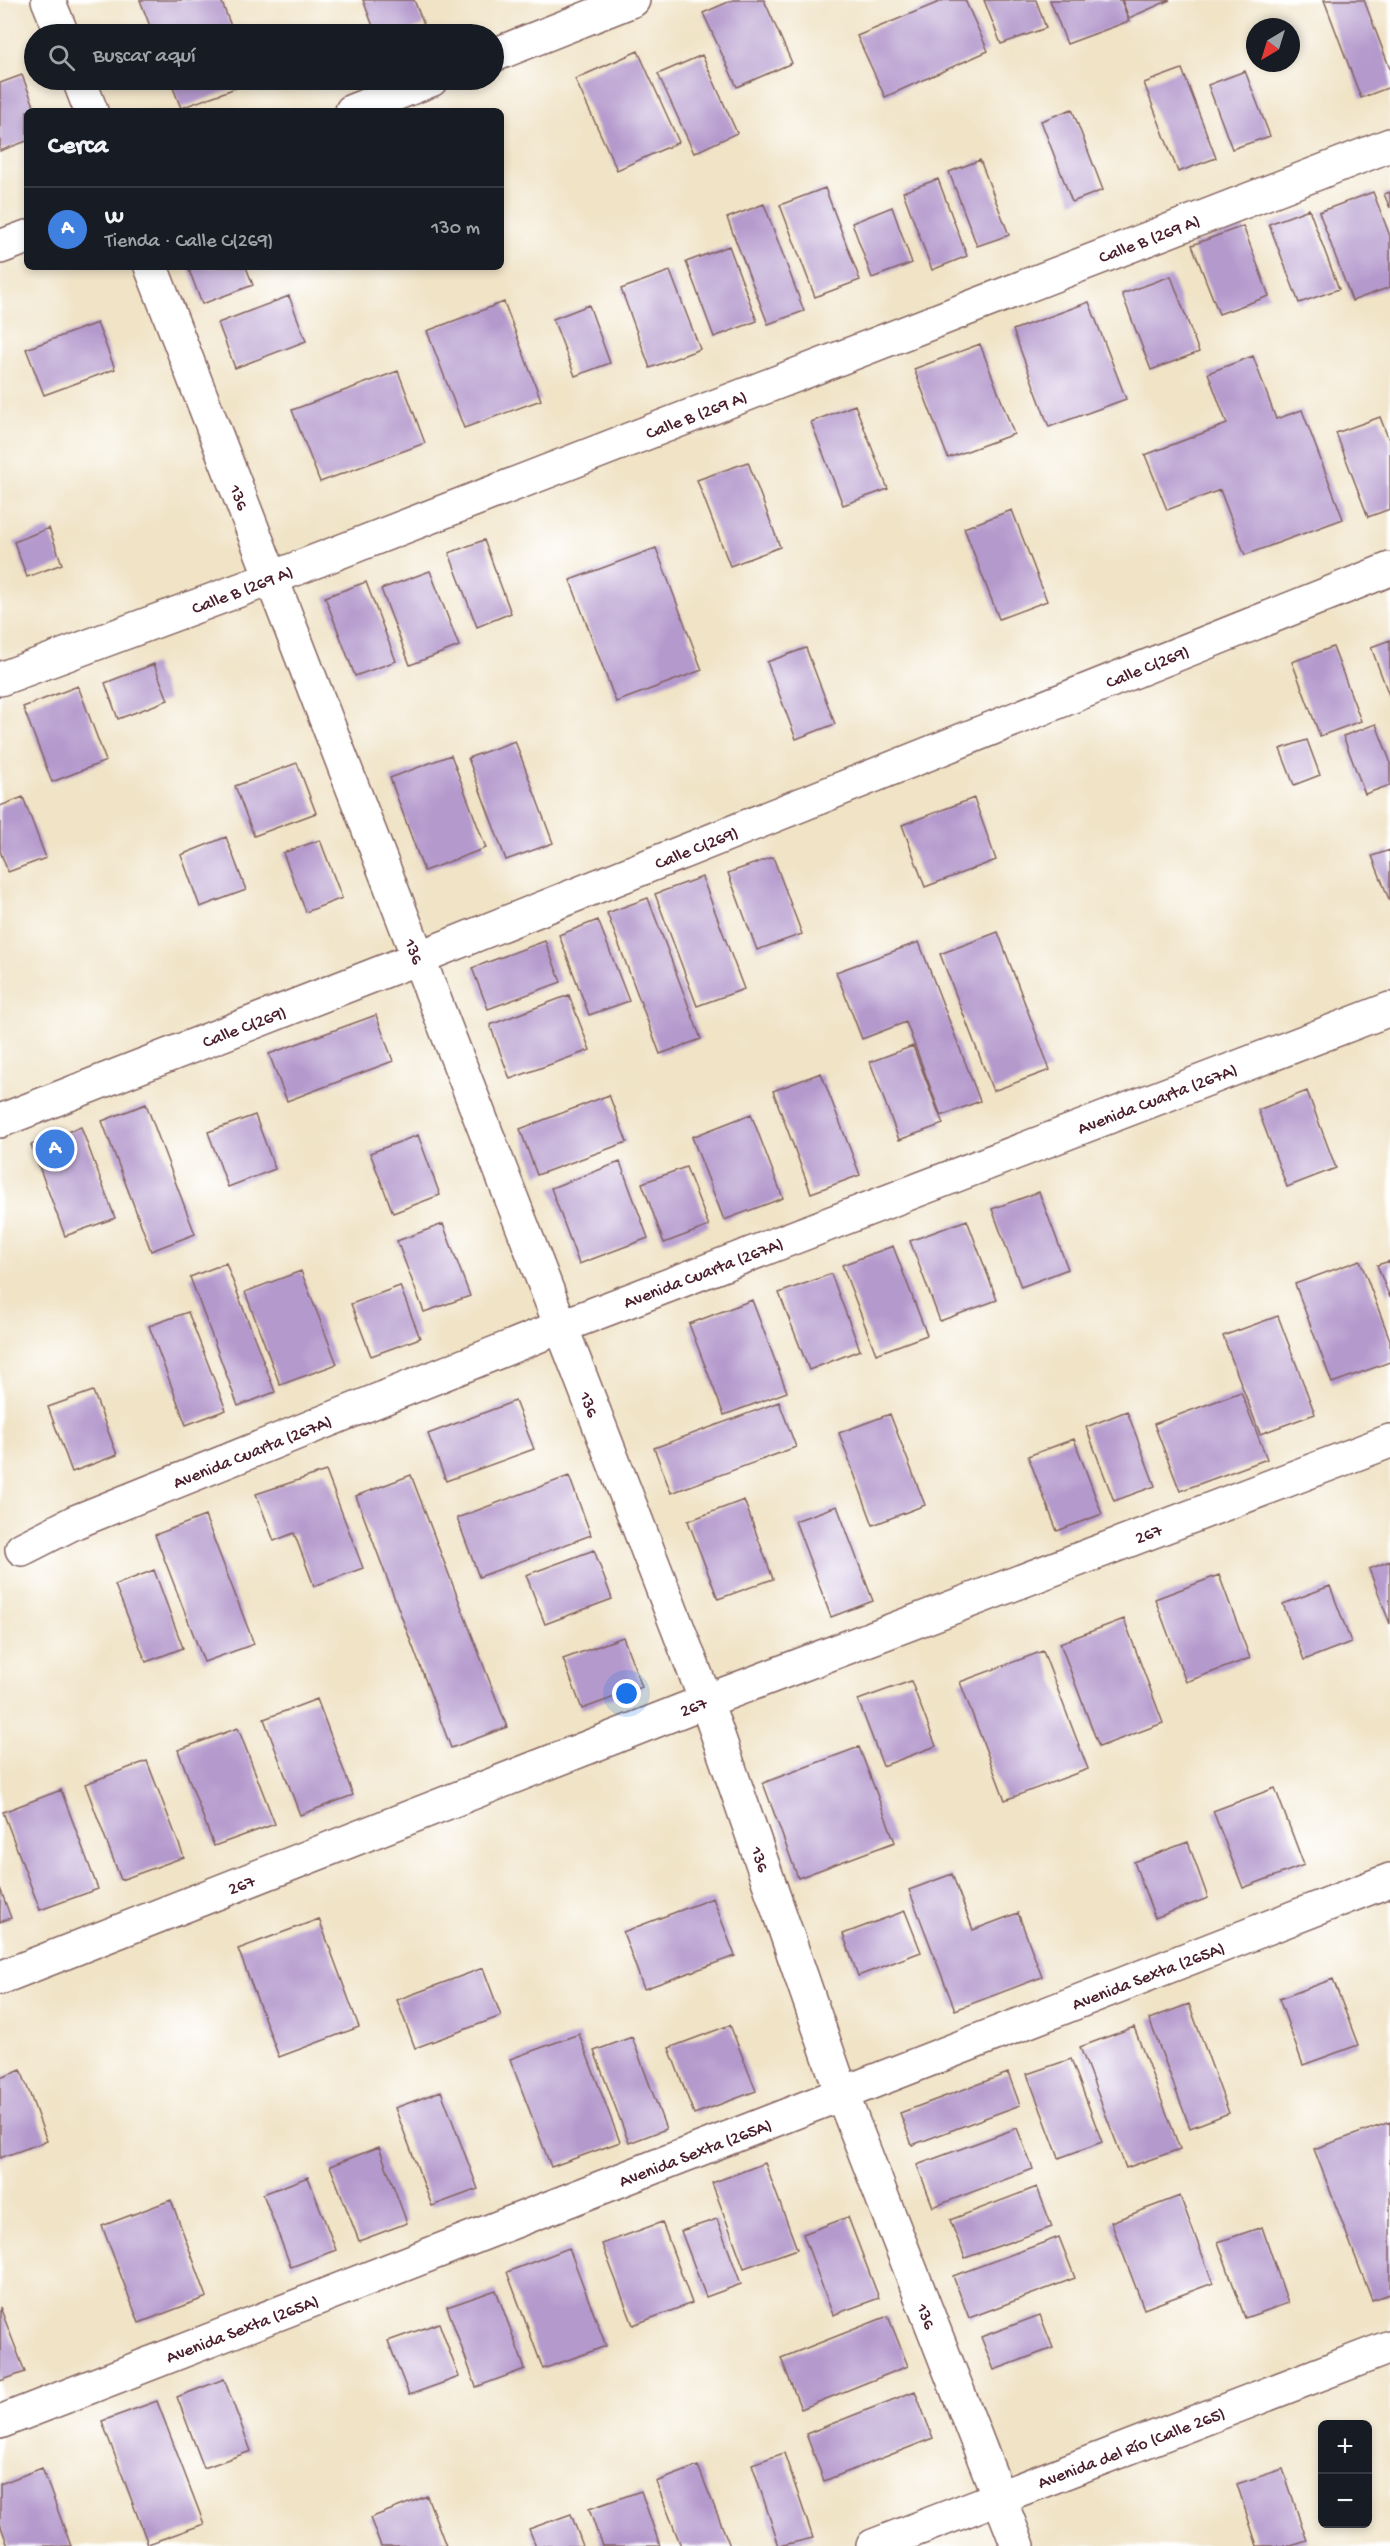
<!DOCTYPE html>
<html lang="es">
<head>
<meta charset="utf-8">
<style>
  :root { --surface:#171b24; --page:#242831; --text:#f1f3f6; --muted:#9ea1a6; --line:#363941; --accent:#0f766e }
  body { margin:0; font-family:"Gochi Hand",sans-serif; background:var(--page); color:var(--text) }
  .controls { position:absolute; right:18px; bottom:18px; display:grid; overflow:hidden; border-radius:9px; box-shadow:0 3px 9px #0003 }
  .controls button { width:54px; height:54px; display:grid; place-items:center; padding:0; border:0; border-bottom:2px solid var(--line); background:var(--surface); color:var(--text); font:30px sans-serif }
  .compass { position:absolute; left:1246px; top:18px; width:54px; height:54px; border-radius:50%; background:var(--surface); box-shadow:0 3px 9px #0003; rotate:218deg }
  .you { position:absolute; left:627px; top:1694px; width:21px; height:21px; margin:-15px; border:4px solid #fff; border-radius:50%; background:#1a73e8; box-shadow:0 0 0 9px #1a73e833 }
  .badge { display:grid; place-items:center; width:39px; height:39px; border-radius:50%; background:var(--accent); color:#fff; font-size:20px; font-weight:700 }
  .pin { position:absolute; translate:-50% -50%; border:3px solid #fff; box-shadow:0 2px 6px #0006 }
  .list { margin:0; padding:0; list-style:none }
  h2 { display:flex; justify-content:space-between; align-items:center; height:78px; margin:0; padding:0 24px; font-size:26px }
  h2 small { font-size:20px; font-weight:400; color:var(--muted) }
  .list li { display:grid; grid-template-columns:39px 1fr auto; gap:18px; align-items:center; box-sizing:border-box; height:84px; padding:0 24px; border-top:2px solid var(--line) }
  .list b { display:block; font-size:22px; white-space:nowrap }
  .list p { margin:0; font-size:20px; white-space:nowrap; color:var(--muted) }
  .list em { font-size:20px; font-style:normal; color:var(--muted) }
  .icon { flex:none; width:33px; height:33px; fill:none; stroke:currentColor; stroke-width:2; stroke-linecap:round; stroke-linejoin:round }
  .map { position:relative; flex:none; width:1390px; height:2546px; overflow:hidden }
  .search { position:absolute; background:var(--surface); box-shadow:0 3px 9px #0003; left:24px; top:24px; width:480px; height:66px; display:flex; align-items:center; gap:15px; box-sizing:border-box; padding:0 21px; border-radius:33px; color:var(--muted); font-size:22px }
  .panel { position:absolute; background:var(--surface); box-shadow:0 3px 9px #0003; left:24px; top:108px; width:480px; height:162px; border-radius:9px }
  .map>svg:first-child { display:block }
  .building { fill:#b499cc }
  .lines { fill:none; stroke-linecap:round; stroke-linejoin:round }
  .minor-casing { stroke:#846461; stroke-width:36 }
  .minor { stroke:#fff; stroke-width:33 }
  .labels { text-anchor:middle; stroke-width:5; stroke-linejoin:round; paint-order:stroke }
  .street-label { font-size:18px; fill:#4a1f2b; stroke:#fff }
</style>
</head>
<body>
<div class="map">
<svg width="1390" height="2546" viewBox="0 0 1390 2546">
  <rect width="100%" height="100%" fill="#fff"/>
  <filter id="ink" filterUnits="userSpaceOnUse"><feTurbulence type="fractalNoise" baseFrequency=".0167" numOctaves="2"/><feDisplacementMap in="SourceGraphic" scale="12" xChannelSelector="R" yChannelSelector="G"/><feConvolveMatrix kernelMatrix="1 2 1 2 8 2 1 2 1" color-interpolation-filters="sRGB"/></filter>
  <filter id="wash" filterUnits="userSpaceOnUse"><feTurbulence type="fractalNoise" baseFrequency=".008" numOctaves="4" result="noise"/><feDisplacementMap in="SourceGraphic" scale="24" xChannelSelector="R" yChannelSelector="G"/><feGaussianBlur stdDeviation="1.35" result="paint"/><feColorMatrix in="noise" values="0 0 0 0 0 0 0 0 0 0 0 0 0 0 0 0 0 1.4 0 .05"/><feComposite in="paint" operator="in"/></filter>
  <g filter="url(#wash)">
    <rect width="100%" height="100%" fill="#f0e3c6"/>
    <g id="blocks">
      <path class="building" d="M 140,0 L 221,0 L 234,34 L 153,34 Z
        M 363,0 L 414,0 L 424,25 L 399,34 L 376,34 Z
        M 733,0 L 764,0 L 792,63 L 737,87 L 703,13 Z
        M 944,0 L 965,0 L 988,51 L 885,97 L 857,36 Z
        M 984,0 L 1036,0 L 1046,28 L 1001,44 Z
        M 1050,0 L 1121,0 L 1129,21 L 1067,44 Z
        M 1122,0 L 1170,0 L 1129,18 Z
        M 1324,0 L 1364,0 L 1390,69 L 1390,87 L 1361,98 Z
        M 638,51 L 679,142 L 617,170 L 575,79 Z
        M 702,55 L 737,133 L 694,153 L 658,74 Z
        M 1182,69 L 1216,158 L 1178,172 L 1144,83 Z
        M 1245,71 L 1270,136 L 1232,149 L 1208,85 Z
        M 22,75 L 36,111 L 27,111 L 27,141 L 0,151 L 0,83 Z
        M 170,80 L 251,80 L 252,82 L 181,108 Z
        M 1072,109 L 1103,190 L 1072,202 L 1041,121 Z
        M 980,160 L 1009,235 L 977,246 L 949,172 Z
        M 938,179 L 967,256 L 932,270 L 903,192 Z
        M 825,188 L 860,280 L 815,297 L 780,205 Z
        M 1373,192 L 1390,236 L 1390,287 L 1352,301 L 1319,212 Z
        M 1390,192 L 1390,208 L 1384,194 Z
        M 764,204 L 804,311 L 768,324 L 727,218 Z
        M 892,207 L 912,263 L 872,278 L 852,223 Z
        M 1309,209 L 1339,289 L 1299,303 L 1269,224 Z
        M 1243,226 L 1269,296 L 1219,314 L 1192,245 Z
        M 729,246 L 757,321 L 714,337 L 686,262 Z
        M 188,267 L 246,267 L 253,285 L 202,304 Z
        M 670,271 L 700,349 L 650,368 L 621,289 Z
        M 1171,276 L 1199,352 L 1151,370 L 1122,294 Z
        M 289,296 L 306,341 L 235,368 L 218,323 Z
        M 504,302 L 541,400 L 464,428 L 427,331 Z
        M 1089,302 L 1126,399 L 1049,427 L 1013,330 Z
        M 589,305 L 610,363 L 575,376 L 553,319 Z
        M 97,323 L 115,369 L 44,395 L 26,349 Z
        M 980,344 L 1014,434 L 948,458 L 914,369 Z
        M 1253,356 L 1276,419 L 1302,410 L 1343,519 L 1245,555 L 1220,490 L 1167,510 L 1145,455 L 1227,424 L 1208,373 Z
        M 398,371 L 425,443 L 320,482 L 292,410 Z
        M 855,405 L 888,489 L 843,505 L 811,422 Z
        M 1380,417 L 1390,443 L 1390,509 L 1368,517 L 1336,433 Z
        M 748,462 L 780,547 L 730,566 L 697,480 Z
        M 1012,510 L 1047,601 L 999,619 L 964,528 Z
        M 49,528 L 62,564 L 27,577 L 14,542 Z
        M 484,540 L 511,613 L 477,627 L 449,553 Z
        M 656,548 L 702,670 L 616,702 L 570,580 Z
        M 430,571 L 459,646 L 410,665 L 381,589 Z
        M 366,582 L 396,661 L 355,676 L 325,597 Z
        M 1390,640 L 1390,698 L 1371,647 Z
        M 1333,647 L 1361,721 L 1320,736 L 1292,662 Z
        M 806,648 L 835,724 L 796,739 L 767,662 Z
        M 154,664 L 168,700 L 118,719 L 105,683 Z
        M 78,686 L 106,761 L 52,782 L 23,707 Z
        M 1376,724 L 1390,761 L 1390,785 L 1365,794 L 1343,736 Z
        M 1307,740 L 1320,775 L 1294,785 L 1280,749 Z
        M 515,741 L 553,843 L 506,860 L 468,758 Z
        M 451,755 L 486,848 L 424,871 L 390,778 Z
        M 297,763 L 316,813 L 254,836 L 235,786 Z
        M 23,797 L 46,858 L 8,872 L 0,851 L 0,806 Z
        M 974,798 L 996,860 L 925,887 L 902,825 Z
        M 226,837 L 246,890 L 200,907 L 181,855 Z
        M 320,840 L 342,898 L 306,912 L 283,853 Z
        M 1390,850 L 1390,902 L 1372,856 Z
        M 773,857 L 802,934 L 757,950 L 728,873 Z
        M 702,877 L 744,989 L 697,1006 L 655,894 Z
        M 648,898 L 701,1039 L 660,1054 L 607,913 Z
        M 598,920 L 629,1001 L 589,1015 L 559,935 Z
        M 998,932 L 1050,1070 L 993,1091 L 940,954 Z
        M 545,941 L 561,982 L 488,1009 L 472,968 Z
        M 919,942 L 980,1101 L 941,1116 L 906,1022 L 862,1039 L 836,972 Z
        M 569,995 L 590,1050 L 510,1079 L 490,1025 Z
        M 376,1015 L 393,1061 L 287,1101 L 269,1054 Z
        M 913,1046 L 943,1124 L 899,1140 L 870,1062 Z
        M 821,1073 L 860,1175 L 811,1193 L 773,1091 Z
        M 1307,1091 L 1336,1168 L 1287,1187 L 1258,1110 Z
        M 609,1095 L 627,1142 L 537,1175 L 520,1129 Z
        M 146,1104 L 195,1234 L 151,1251 L 102,1121 Z
        M 751,1114 L 783,1198 L 724,1220 L 692,1137 Z
        M 255,1115 L 275,1169 L 228,1187 L 208,1132 Z
        M 81,1127 L 115,1218 L 65,1236 L 31,1145 Z
        M 418,1135 L 440,1195 L 393,1213 L 370,1153 Z
        M 620,1162 L 648,1238 L 579,1264 L 551,1188 Z
        M 686,1167 L 709,1226 L 664,1243 L 642,1183 Z
        M 1039,1192 L 1068,1269 L 1021,1287 L 992,1209 Z
        M 967,1220 L 997,1300 L 940,1321 L 910,1241 Z
        M 443,1224 L 470,1296 L 424,1312 L 397,1241 Z
        M 893,1246 L 927,1335 L 876,1354 L 842,1265 Z
        M 1360,1260 L 1390,1340 L 1390,1362 L 1332,1383 L 1295,1284 Z
        M 1390,1261 L 1390,1298 L 1377,1265 Z
        M 226,1263 L 275,1392 L 238,1406 L 190,1277 Z
        M 301,1271 L 337,1364 L 280,1385 L 245,1292 Z
        M 831,1274 L 860,1350 L 809,1370 L 779,1293 Z
        M 400,1286 L 420,1338 L 371,1356 L 351,1304 Z
        M 752,1300 L 787,1392 L 724,1415 L 689,1324 Z
        M 188,1312 L 226,1410 L 186,1425 L 149,1326 Z
        M 1278,1316 L 1315,1414 L 1260,1434 L 1223,1336 Z
        M 93,1391 L 117,1455 L 72,1472 L 48,1407 Z
        M 1241,1392 L 1267,1459 L 1180,1491 L 1154,1424 Z
        M 515,1401 L 534,1449 L 446,1481 L 428,1434 Z
        M 779,1402 L 796,1447 L 671,1493 L 654,1448 Z
        M 1127,1411 L 1155,1486 L 1114,1501 L 1086,1427 Z
        M 890,1414 L 925,1505 L 873,1525 L 839,1433 Z
        M 1074,1439 L 1102,1514 L 1057,1531 L 1028,1456 Z
        M 326,1471 L 363,1568 L 314,1586 L 294,1533 L 274,1541 L 256,1494 Z
        M 411,1475 L 507,1727 L 451,1748 L 356,1496 Z
        M 569,1476 L 591,1535 L 479,1577 L 457,1518 Z
        M 744,1500 L 773,1579 L 718,1599 L 688,1521 Z
        M 837,1506 L 873,1601 L 831,1617 L 795,1521 Z
        M 205,1516 L 254,1644 L 204,1662 L 155,1535 Z
        M 594,1550 L 612,1599 L 545,1624 L 526,1575 Z
        M 1390,1561 L 1390,1624 L 1369,1569 Z
        M 154,1570 L 183,1648 L 146,1662 L 115,1585 Z
        M 1219,1575 L 1250,1658 L 1186,1682 L 1155,1599 Z
        M 1330,1586 L 1351,1642 L 1304,1660 L 1283,1604 Z
        M 1124,1619 L 1163,1723 L 1099,1747 L 1060,1643 Z
        M 623,1637 L 642,1687 L 582,1709 L 563,1659 Z
        M 1043,1651 L 1088,1769 L 1005,1800 L 960,1682 Z
        M 911,1681 L 936,1746 L 883,1766 L 858,1700 Z
        M 317,1699 L 353,1795 L 300,1815 L 264,1719 Z
        M 238,1728 L 275,1824 L 214,1846 L 178,1750 Z
        M 859,1747 L 895,1842 L 798,1878 L 763,1783 Z
        M 147,1761 L 184,1857 L 121,1880 L 85,1784 Z
        M 1275,1788 L 1304,1865 L 1243,1888 L 1213,1811 Z
        M 61,1790 L 98,1889 L 40,1910 L 3,1812 Z
        M 1188,1842 L 1208,1898 L 1155,1918 L 1134,1862 Z
        M 952,1874 L 973,1930 L 1018,1913 L 1042,1977 L 955,2010 L 909,1890 Z
        M 0,1888 L 11,1918 L 0,1922 Z
        M 713,1898 L 735,1956 L 644,1989 L 623,1932 Z
        M 905,1911 L 921,1952 L 858,1976 L 843,1934 Z
        M 319,1919 L 359,2027 L 279,2057 L 238,1949 Z
        M 483,1968 L 501,2016 L 415,2048 L 397,2000 Z
        M 1333,1979 L 1358,2045 L 1303,2065 L 1279,1999 Z
        M 1189,2004 L 1229,2113 L 1190,2128 L 1149,2019 Z
        M 730,2025 L 756,2091 L 694,2114 L 669,2048 Z
        M 1134,2027 L 1180,2149 L 1126,2168 L 1080,2047 Z
        M 579,2034 L 620,2142 L 551,2167 L 510,2059 Z
        M 632,2037 L 666,2129 L 629,2143 L 594,2051 Z
        M 1071,2059 L 1102,2142 L 1059,2158 L 1027,2074 Z
        M 21,2070 L 47,2141 L 0,2158 L 0,2078 Z
        M 1008,2073 L 1020,2105 L 912,2145 L 900,2113 Z
        M 441,2091 L 478,2189 L 432,2206 L 395,2108 Z
        M 1390,2122 L 1390,2294 L 1372,2300 L 1314,2149 Z
        M 1017,2128 L 1033,2169 L 933,2207 L 917,2165 Z
        M 379,2147 L 407,2223 L 359,2241 L 330,2166 Z
        M 765,2163 L 797,2249 L 744,2268 L 712,2183 Z
        M 308,2177 L 336,2250 L 291,2267 L 263,2194 Z
        M 1037,2187 L 1052,2227 L 965,2258 L 950,2220 Z
        M 1180,2196 L 1213,2283 L 1144,2309 L 1111,2222 Z
        M 171,2200 L 207,2297 L 139,2323 L 102,2226 Z
        M 848,2217 L 879,2298 L 833,2315 L 803,2234 Z
        M 717,2219 L 741,2284 L 706,2297 L 681,2231 Z
        M 662,2222 L 692,2303 L 633,2325 L 602,2244 Z
        M 1262,2227 L 1288,2303 L 1245,2318 L 1218,2242 Z
        M 1059,2237 L 1075,2278 L 969,2318 L 953,2276 Z
        M 569,2248 L 606,2346 L 543,2369 L 507,2272 Z
        M 496,2290 L 525,2369 L 476,2387 L 447,2307 Z
        M 0,2307 L 25,2372 L 0,2381 Z
        M 1040,2315 L 1053,2348 L 994,2370 L 981,2337 Z
        M 888,2316 L 908,2366 L 801,2409 L 781,2358 Z
        M 439,2323 L 459,2377 L 409,2395 L 388,2341 Z
        M 224,2379 L 251,2451 L 204,2468 L 177,2397 Z
        M 915,2391 L 933,2438 L 824,2481 L 806,2434 Z
        M 157,2401 L 204,2524 L 148,2544 L 102,2421 Z
        M 784,2453 L 813,2538 L 779,2546 L 752,2464 Z
        M 698,2466 L 730,2546 L 681,2546 L 656,2482 Z
        M 42,2468 L 71,2546 L 8,2546 L 0,2524 L 0,2484 Z
        M 1283,2469 L 1307,2541 L 1291,2546 L 1257,2546 L 1237,2484 Z
        M 641,2491 L 660,2546 L 602,2546 L 589,2509 Z
        M 427,2496 L 446,2546 L 381,2546 L 370,2518 Z
        M 571,2514 L 583,2546 L 536,2546 L 529,2529 Z"/>
    </g>
  </g>
  <g filter="url(#ink)">
    <use href="#blocks" fill-opacity="0" stroke="#846461" stroke-width="1.5"/>
    <g class="lines">
      <g class="minor-casing">
        <path id="minor" d="M 48,0 L 62,34
          M 494,55 L 633,0
          M 79,80 L 91,111
          M 352,111 L 431,80
          M 0,247 L 27,237
          M 151,267 L 706,1701 L 842,2094 L 1018,2546
          M 0,679 L 272,578 L 1390,145
          M 0,1121 L 418,958 L 1390,569
          M 22,1549 L 75,1522 L 560,1327 L 1390,1009
          M 0,1978 L 706,1701 L 1390,1441
          M 0,2422 L 1390,1880
          M 873,2546 L 1390,2347"/>
      </g>
      <use href="#minor" class="minor"/>
    </g>
  </g>
  <g class="labels">
    <g class="street-label">
      <text transform="translate(1149 238) rotate(-21)" y="6">Calle B (269 A)</text>
      <text transform="translate(696 414) rotate(-21)" y="6">Calle B (269 A)</text>
      <text transform="translate(240 497) rotate(69)" y="6">136</text>
      <text transform="translate(242 589) rotate(-21)" y="6">Calle B (269 A)</text>
      <text transform="translate(1147 666) rotate(-22)" y="6">Calle C(269)</text>
      <text transform="translate(696 847) rotate(-22)" y="6">Calle C(269)</text>
      <text transform="translate(415 951) rotate(69)" y="6">136</text>
      <text transform="translate(244 1026) rotate(-21)" y="6">Calle C(269)</text>
      <text transform="translate(1157 1098) rotate(-21)" y="6">Avenida Cuarta (267A)</text>
      <text transform="translate(703 1272) rotate(-21)" y="6">Avenida Cuarta (267A)</text>
      <text transform="translate(590 1404) rotate(69)" y="6">136</text>
      <text transform="translate(252 1451) rotate(-22)" y="6">Avenida Cuarta (267A)</text>
      <text transform="translate(1148 1533) rotate(-21)" y="6">267</text>
      <text transform="translate(693 1706) rotate(-21)" y="6">267</text>
      <text transform="translate(761 1859) rotate(71)" y="6">136</text>
      <text transform="translate(241 1884) rotate(-21)" y="6">267</text>
      <text transform="translate(1148 1975) rotate(-21)" y="6">Avenida Sexta (265A)</text>
      <text transform="translate(695 2152) rotate(-21)" y="6">Avenida Sexta (265A)</text>
      <text transform="translate(927 2316) rotate(69)" y="6">136</text>
      <text transform="translate(242 2328) rotate(-21)" y="6">Avenida Sexta (265A)</text>
      <text transform="translate(1131 2447) rotate(-21)" y="6">Avenida del Río (Calle 265)</text>
    </g>
  </g>
</svg>
<div class="controls">
<button>+</button>
<button>−</button>
</div>
<svg class="compass" viewBox="-18 -18 36 36"><path d="M0-13l5 13h-10z" fill="#e53935"/><path d="M0 13l5-13h-10z" fill="#9ea1a6"/></svg>
<div class="you"></div>
<div class="pin badge" style="left:55px;top:1149px;background:#3f7fe0">A</div>
<div class="search"><svg class="icon" aria-label="search" viewBox="0 0 24 24"><circle cx="10" cy="10" r="6"/><path d="M15 15l6 6"/></svg>Buscar aquí</div>
<section class="panel">
<h2>Cerca<small></small></h2>
<ul class="list">
<li><span class="badge" style="background:#3f7fe0">A</span><div><b>W</b><p>Tienda · Calle C(269)</p></div><em>130 m</em></li>
</ul>
</section>
</div>
</body>
</html>
